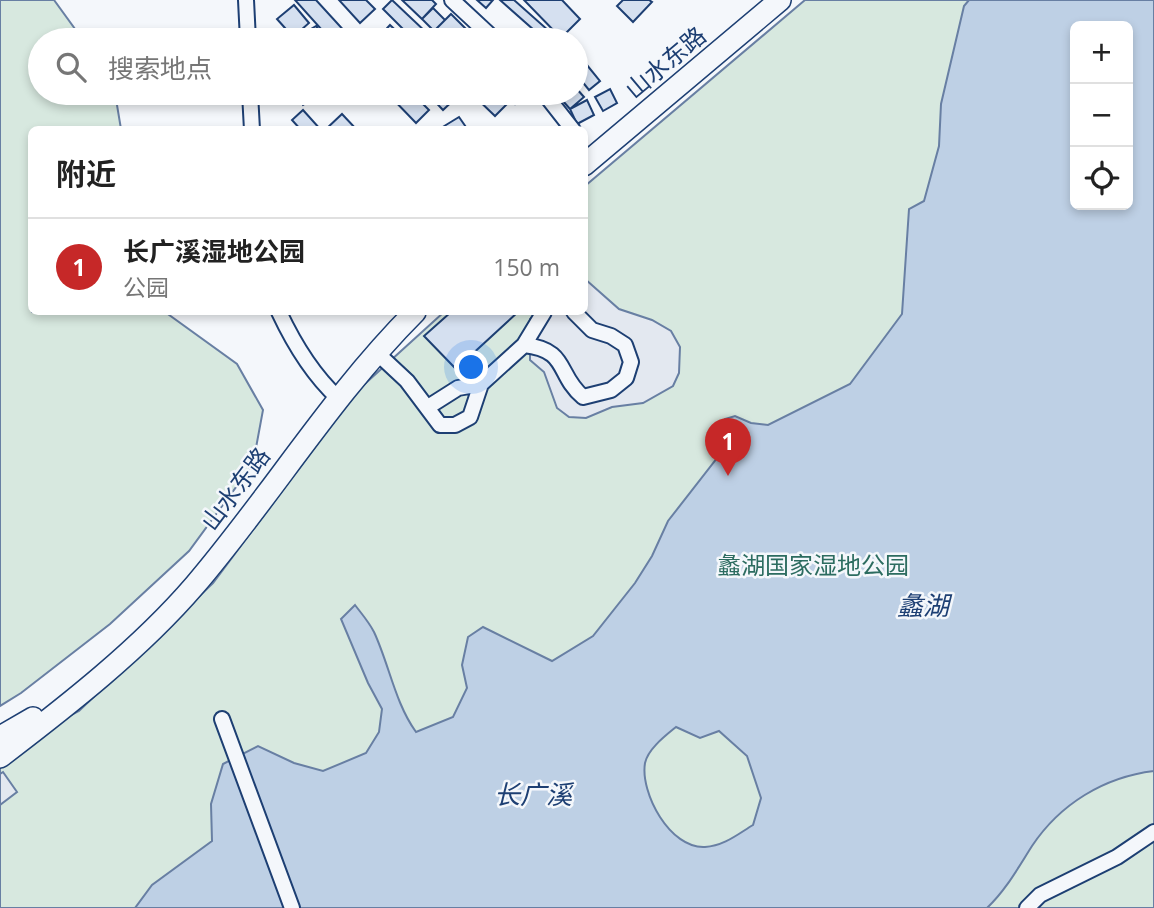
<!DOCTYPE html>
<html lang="zh">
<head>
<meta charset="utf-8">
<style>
  :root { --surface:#fff; --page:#f2f2f2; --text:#222; --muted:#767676; --line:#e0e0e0; --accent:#c62828 }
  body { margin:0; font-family:"Open Sans","Noto Sans SC",sans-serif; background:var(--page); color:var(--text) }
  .controls { position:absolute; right:21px; top:21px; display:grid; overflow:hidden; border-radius:10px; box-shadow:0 4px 10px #0003 }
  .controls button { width:63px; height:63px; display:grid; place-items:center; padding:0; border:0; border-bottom:2px solid var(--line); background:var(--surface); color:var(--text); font:35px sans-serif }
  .you { position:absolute; left:472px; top:368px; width:24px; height:24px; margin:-18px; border:5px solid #fff; border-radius:50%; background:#1a73e8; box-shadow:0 0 0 10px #1a73e833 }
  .badge { display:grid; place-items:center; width:46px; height:46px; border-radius:50%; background:var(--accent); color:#fff; font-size:23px; font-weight:700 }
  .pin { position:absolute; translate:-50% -58px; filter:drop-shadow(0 2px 4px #0008) }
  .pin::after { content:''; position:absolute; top:37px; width:24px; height:21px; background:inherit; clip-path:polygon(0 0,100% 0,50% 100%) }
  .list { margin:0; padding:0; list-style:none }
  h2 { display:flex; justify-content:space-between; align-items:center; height:91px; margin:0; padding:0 28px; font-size:30px }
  h2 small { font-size:23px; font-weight:400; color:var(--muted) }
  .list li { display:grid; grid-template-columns:46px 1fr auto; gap:21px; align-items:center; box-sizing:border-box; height:98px; padding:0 28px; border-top:2px solid var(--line) }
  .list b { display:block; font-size:26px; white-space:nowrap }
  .list p { margin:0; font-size:23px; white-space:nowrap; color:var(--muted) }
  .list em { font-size:23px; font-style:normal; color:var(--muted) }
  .icon { flex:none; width:38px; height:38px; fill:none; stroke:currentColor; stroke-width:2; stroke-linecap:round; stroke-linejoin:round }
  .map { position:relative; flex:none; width:1154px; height:908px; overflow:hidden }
  .search { position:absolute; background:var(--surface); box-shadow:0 4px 10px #0003; left:28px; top:28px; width:560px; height:77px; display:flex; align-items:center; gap:18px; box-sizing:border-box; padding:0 24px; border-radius:38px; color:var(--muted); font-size:26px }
  .panel { position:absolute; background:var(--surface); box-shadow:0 4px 10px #0003; left:28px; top:126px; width:560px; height:189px; border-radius:10px }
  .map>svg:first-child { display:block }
  .green { fill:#d7e8df; stroke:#687fa3; stroke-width:2; fill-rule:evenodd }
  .parking { fill:#e3e8f0; stroke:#687fa3; stroke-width:2 }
  .water { fill:#bed0e5; stroke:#687fa3; stroke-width:2; fill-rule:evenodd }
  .building { fill:#d5e0f0; stroke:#1d3f73; stroke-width:2 }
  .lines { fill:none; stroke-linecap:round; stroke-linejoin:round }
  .minor-casing { stroke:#1d3f73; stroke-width:18 }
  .highway-casing { stroke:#1d3f73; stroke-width:24 }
  .minor { stroke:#f4f7fb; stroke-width:14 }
  .highway { stroke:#f4f7fb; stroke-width:21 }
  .labels { text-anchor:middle; stroke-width:5; stroke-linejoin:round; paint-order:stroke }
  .street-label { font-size:24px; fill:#1d3f73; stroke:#f4f7fb }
  .park-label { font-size:24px; fill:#2c6c60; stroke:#f4f7fb }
  .water-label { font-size:26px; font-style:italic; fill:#1d3f73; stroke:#f4f7fb }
</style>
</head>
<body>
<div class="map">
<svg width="1154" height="908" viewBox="0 0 1154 908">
  <rect width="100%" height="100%" fill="#f4f7fb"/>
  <path class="green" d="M 0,0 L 54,0 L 83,40 L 40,40 L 40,93 L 115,93 L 121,129 L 32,130 L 32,312 L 165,312 L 237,364 L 263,410 L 253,464 L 189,551 L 110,624 L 21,693 L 0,706 Z
    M 805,0 L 1154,0 L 1154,908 L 0,908 L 0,752 L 79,711 L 213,583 L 357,391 L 444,312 L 584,312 L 585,186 ZM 1075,26 L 1128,26 L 1128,205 L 1075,205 Z"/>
  <path class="parking" d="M 585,279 L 619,309 L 652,320 L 671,331 L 680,347 L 679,373 L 673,386 L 643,403 L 612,407 L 586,418 L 569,417 L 557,408 L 544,372 L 530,360 L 530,319 L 539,312 L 584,312 Z
    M 3,772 L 17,792 L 0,805 L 0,774 Z"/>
  <path class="water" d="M 969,0 L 1154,0 L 1154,771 C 1104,777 1060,804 1032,846 C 1018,868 1006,890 987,908 L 135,908 L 152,885 L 212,841 L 211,804 L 223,764 L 258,746 L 294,763 L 323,771 L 366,753 L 379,732 L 382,709 L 368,683 L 341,619 L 355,605 C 361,613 369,622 374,632 C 389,664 395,703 416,732 L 453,717 L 467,688 L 462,665 L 468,637 L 483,627 L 552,661 L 593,636 L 635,583 L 652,556 L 668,521 L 717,458 L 725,419 L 735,416 L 751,423 L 768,425 L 850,384 L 902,314 L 909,209 L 924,201 L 939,146 L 941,104 L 964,6 ZM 1075,26 L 1128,26 L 1128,205 L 1075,205 ZM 676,727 L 700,738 L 719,731 L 747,756 L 761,798 L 753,825 C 738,834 724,846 705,847 C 670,849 640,793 645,763 C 648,749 665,736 676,727 Z"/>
  <path class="building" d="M 295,0 L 316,0 L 348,35 L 343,40 L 331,40 Z
    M 339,0 L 366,0 L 375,9 L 360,23 Z
    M 392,0 L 429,35 L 424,40 L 414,40 L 383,9 Z
    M 402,0 L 432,0 L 436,4 L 422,19 Z
    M 477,0 L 493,0 L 486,8 Z
    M 500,0 L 514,0 L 549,31 L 543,38 Z
    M 524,0 L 562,0 L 580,19 L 561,38 Z
    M 623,0 L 649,0 L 652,2 L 633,22 L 617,6 Z
    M 294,5 L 309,23 L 293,37 L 277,19 Z
    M 433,8 L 445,20 L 434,31 L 422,19 Z
    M 451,14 L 477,40 L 450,40 L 437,28 Z
    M 390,25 L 406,40 L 376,40 Z
    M 316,26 L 325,40 L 308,40 L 304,33 Z
    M 578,54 L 600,81 L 589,90 L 576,74 L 576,56 Z
    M 576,88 L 584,97 L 570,109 L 556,93 L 576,93 Z
    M 610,89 L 617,103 L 603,111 L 595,97 Z
    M 295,93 L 320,93 L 321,94 L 303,105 Z
    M 387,93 L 412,93 L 429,110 L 416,123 Z
    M 427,93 L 457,93 L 459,95 L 443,110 Z
    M 471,93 L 496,93 L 507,104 L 495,116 Z
    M 503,93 L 526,93 L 515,104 Z
    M 587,100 L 594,115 L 577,124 L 570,109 Z
    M 303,110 L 321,130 L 301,130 L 292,120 Z
    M 342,114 L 357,130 L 325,130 Z
    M 459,117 L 468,130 L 442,130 L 441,128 Z
    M 451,312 L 518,312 L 456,369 L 424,336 Z"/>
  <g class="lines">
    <g class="minor-casing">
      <path id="minor" d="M 246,0 L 248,40
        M 452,0 L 495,40
        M 250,93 L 252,130
        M 544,93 L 573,130
        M 279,312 C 294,344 312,374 338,398
        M 524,345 C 569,350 556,374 583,397 L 611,390 L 626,378 L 631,362 L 625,345 L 611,336 L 592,330 L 574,312
        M 377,353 L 407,381 L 440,425 L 455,425 L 470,417 L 481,384 L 524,345 L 544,312
        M 428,407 L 458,388 L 481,384
        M 222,719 L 292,908
        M 1027,908 L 1040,895 L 1117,857 L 1154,832"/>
    </g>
    <g class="highway-casing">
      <path id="highway" d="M 584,165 L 780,0
        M 0,737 L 33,718
        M 0,757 C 67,706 140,649 195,585 C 271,496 332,395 415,312"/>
    </g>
    <use href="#minor" class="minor"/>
    <use href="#highway" class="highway"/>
  </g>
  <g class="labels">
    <g class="street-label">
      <text transform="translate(666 63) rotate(-40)" y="8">山水东路</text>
      <text transform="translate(236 489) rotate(-53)" y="8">山水东路</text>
    </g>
    <g class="park-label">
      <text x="813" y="574">蠡湖国家湿地公园</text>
    </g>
    <g class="water-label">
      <text x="923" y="615">蠡湖</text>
      <text x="533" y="804">长广溪</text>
    </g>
  </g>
</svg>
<div class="controls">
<button>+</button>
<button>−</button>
<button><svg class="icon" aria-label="locate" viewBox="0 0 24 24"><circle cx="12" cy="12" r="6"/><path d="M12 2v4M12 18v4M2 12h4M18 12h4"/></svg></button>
</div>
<div class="you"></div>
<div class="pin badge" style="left:728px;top:476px">1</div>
<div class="search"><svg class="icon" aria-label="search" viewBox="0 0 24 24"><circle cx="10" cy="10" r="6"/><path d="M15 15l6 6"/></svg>搜索地点</div>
<section class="panel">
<h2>附近<small></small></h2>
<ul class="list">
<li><span class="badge">1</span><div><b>长广溪湿地公园</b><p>公园</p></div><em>150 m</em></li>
</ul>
</section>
</div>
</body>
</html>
